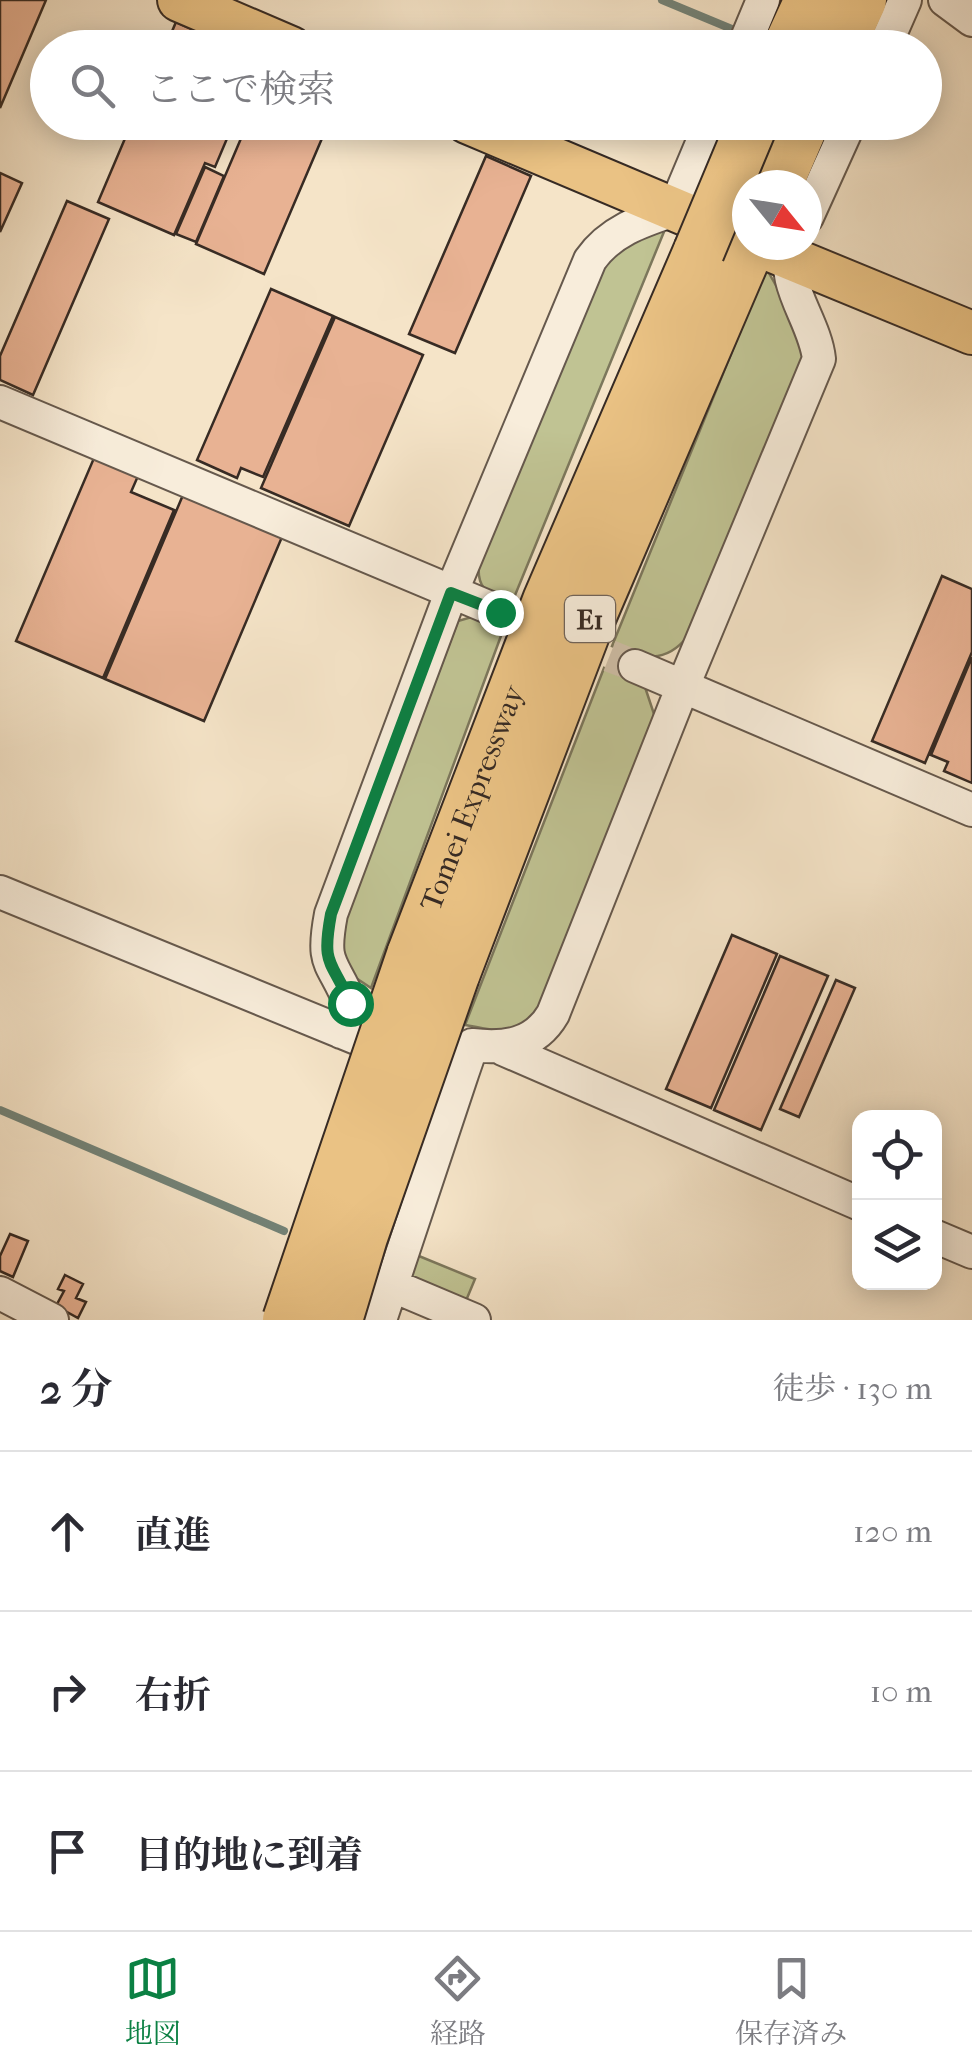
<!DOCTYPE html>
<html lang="ja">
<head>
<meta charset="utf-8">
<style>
  :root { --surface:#fff; --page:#f2f2f3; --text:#2b2b33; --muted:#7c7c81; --line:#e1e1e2; --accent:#0b8043 }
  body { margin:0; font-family:"IM FELL French Canon","Noto Serif JP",serif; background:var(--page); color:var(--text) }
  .controls { position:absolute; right:30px; bottom:30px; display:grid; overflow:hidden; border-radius:20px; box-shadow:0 5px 25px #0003 }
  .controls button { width:90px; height:90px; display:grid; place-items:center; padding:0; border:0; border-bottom:2px solid var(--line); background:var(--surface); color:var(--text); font:50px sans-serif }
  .compass { position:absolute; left:732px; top:170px; width:90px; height:90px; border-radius:50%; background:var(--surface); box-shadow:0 5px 25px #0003; rotate:120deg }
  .stop { position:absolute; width:30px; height:30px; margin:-22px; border:8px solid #0b8043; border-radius:50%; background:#fff }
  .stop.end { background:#0b8043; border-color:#fff; box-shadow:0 2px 10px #0008 }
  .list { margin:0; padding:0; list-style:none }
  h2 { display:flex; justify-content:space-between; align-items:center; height:130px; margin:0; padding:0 40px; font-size:42px }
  h2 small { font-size:32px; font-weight:400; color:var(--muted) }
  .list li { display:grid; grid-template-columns:65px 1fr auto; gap:30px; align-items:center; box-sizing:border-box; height:160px; padding:0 40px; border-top:2px solid var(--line) }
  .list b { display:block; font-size:38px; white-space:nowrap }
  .list em { font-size:32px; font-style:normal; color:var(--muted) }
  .icon { flex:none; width:55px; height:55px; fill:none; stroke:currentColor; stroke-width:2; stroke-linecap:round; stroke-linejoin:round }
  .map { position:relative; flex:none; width:972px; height:1320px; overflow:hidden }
  .search { position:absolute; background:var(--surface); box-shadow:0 5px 25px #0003; left:30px; right:30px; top:30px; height:110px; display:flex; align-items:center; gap:25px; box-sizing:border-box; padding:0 35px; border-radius:55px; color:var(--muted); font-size:38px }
  .sheet { height:610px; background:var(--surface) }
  nav { display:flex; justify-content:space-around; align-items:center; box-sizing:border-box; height:140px; border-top:2px solid var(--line); background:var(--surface); font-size:28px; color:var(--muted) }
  nav a { display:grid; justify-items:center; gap:5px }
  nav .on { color:var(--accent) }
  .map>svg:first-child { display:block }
  .green { fill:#c0c393; stroke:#7c775c; stroke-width:2.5 }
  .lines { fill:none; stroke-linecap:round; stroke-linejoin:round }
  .stream { stroke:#748479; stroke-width:8 }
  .building { fill:#e8b293; stroke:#372b24; stroke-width:2.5 }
  .minor-tunnel { stroke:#cfbfa7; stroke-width:32; stroke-dasharray:32 16; stroke-linecap:butt }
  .minor-casing { stroke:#66594d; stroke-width:36 }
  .major-casing { stroke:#372b24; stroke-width:46 }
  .highway-casing { stroke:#372b24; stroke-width:54 }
  .minor { stroke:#f8eddb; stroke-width:32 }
  .major { stroke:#eac284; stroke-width:42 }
  .highway { stroke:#eac284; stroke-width:50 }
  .highway-bridge-casing { stroke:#372b24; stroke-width:54; stroke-linecap:butt }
  .highway-bridge { stroke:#eac284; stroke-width:50 }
  .route { stroke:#0b8043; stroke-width:12 }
  .labels { text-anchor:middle; stroke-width:10; stroke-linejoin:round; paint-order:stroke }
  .shield { fill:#f8eddb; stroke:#71655b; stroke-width:2.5 }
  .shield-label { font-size:28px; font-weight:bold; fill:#372b24 }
  .street-label { font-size:30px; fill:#372b24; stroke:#f8eddb }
</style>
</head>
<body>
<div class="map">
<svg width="972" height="1320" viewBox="0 0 972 1320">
  <rect width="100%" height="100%" fill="#f5e4c8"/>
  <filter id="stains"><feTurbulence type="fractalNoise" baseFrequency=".002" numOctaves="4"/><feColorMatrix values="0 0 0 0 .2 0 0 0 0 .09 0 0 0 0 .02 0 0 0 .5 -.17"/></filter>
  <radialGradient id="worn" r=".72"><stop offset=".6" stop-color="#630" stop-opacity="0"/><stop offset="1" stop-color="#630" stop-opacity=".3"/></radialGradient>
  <path class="green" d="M 668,222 L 511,605 C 489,594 476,590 479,563 L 607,254 Z
    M 766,268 L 799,326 L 803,356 L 688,636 C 665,665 643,658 612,646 Z
    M 475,616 L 505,625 L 371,988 L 353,976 L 338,939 L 458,621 Z
    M 604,668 L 645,687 L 654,714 L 652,727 L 543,1008 C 516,1036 502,1032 465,1025 Z
    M 414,1254 L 475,1279 L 465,1303 L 407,1278 Z"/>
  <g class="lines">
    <path class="stream" d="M 662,0 L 739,32
      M 0,1110 L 284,1231"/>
  </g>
  <path class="building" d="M 0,0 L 46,0 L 0,108 Z
    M 176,22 L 234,48 L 165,48 Z
    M 132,122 L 234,122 L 215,167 L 205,163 L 174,235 L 98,202 Z
    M 248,122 L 329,122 L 264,274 L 196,244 Z
    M 486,156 L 531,176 L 455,353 L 409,334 Z
    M 205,167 L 224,176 L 196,242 L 176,234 Z
    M 0,173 L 22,183 L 0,232 Z
    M 67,201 L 109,219 L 33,395 L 0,380 L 0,356 Z
    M 271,289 L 333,316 L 263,477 L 241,468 L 237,478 L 197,460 Z
    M 335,317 L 423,355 L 349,526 L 261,488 Z
    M 94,458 L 138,476 L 131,492 L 174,510 L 103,678 L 16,641 Z
    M 183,495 L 282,537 L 204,721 L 105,679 Z
    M 942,576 L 972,589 L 972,652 L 925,763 L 872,741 Z
    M 972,657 L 972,783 L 944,771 L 948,762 L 931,755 Z
    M 732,935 L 777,954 L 711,1108 L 666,1089 Z
    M 780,956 L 828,976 L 761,1130 L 714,1110 Z
    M 836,980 L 855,988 L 799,1117 L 780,1109 Z
    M 10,1234 L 28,1241 L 13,1277 L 0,1271 L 0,1256 Z
    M 65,1275 L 83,1284 L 76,1298 L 86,1302 L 78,1318 L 56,1306 L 64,1291 L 58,1289 Z"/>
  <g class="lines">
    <path class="minor-tunnel" d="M 565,638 L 635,666"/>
    <g class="minor-casing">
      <path id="minor" d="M 945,0 L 972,20
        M 743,48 L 763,0
        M 884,48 L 905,0
        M 807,217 L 850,122
        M 0,402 L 500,612
        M 635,666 L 972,810
        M 0,892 L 359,1039
        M 341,1032 L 350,1003 C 332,959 321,967 331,914 L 451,593 L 590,260 C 610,231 641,221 674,210 L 711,122
        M 503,1049 L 860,1204
        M 448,1069 L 462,1074 L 472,1045 C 505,1049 535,1045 553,1014 L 683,686 L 819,359 C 815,320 778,282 794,245
        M 934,1236 L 972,1252
        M 391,1285 L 474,1320
        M 0,1293 L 52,1320
        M 380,1320 L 462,1074"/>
    </g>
    <g class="major-casing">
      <path id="major" d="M 179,0 L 291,48
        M 467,122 L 737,236
        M 758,245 L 972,333"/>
    </g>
    <g class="highway-casing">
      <g id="highway">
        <path d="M 788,48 L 810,0"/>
        <path d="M 839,48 L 861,0"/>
        <path d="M 777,185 L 804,122"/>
        <path id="s1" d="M 412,955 L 548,601 L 699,251"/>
        <path d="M 454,975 L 592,613 L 750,245"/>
      </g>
    </g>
    <use href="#minor" class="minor"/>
    <use href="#major" class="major"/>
    <use href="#highway" class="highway"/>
    <g class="highway-bridge-casing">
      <path id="highway-bridge" d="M 699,251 L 753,122
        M 288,1320 L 412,955
        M 337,1320 L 362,1237 L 454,975"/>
    </g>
    <use href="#highway-bridge" class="highway-bridge"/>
  </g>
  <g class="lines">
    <path class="route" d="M 350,1003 C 332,959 321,968 331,914 L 451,593 L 500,612"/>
  </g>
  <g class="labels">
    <rect class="shield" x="565" y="596" width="50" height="46" rx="8"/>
    <g class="shield-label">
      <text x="590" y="629">E1</text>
    </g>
    <g class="street-label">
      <text dy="10" stroke="none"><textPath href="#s1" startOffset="168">Tomei Expressway</textPath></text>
    </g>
  </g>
  <rect width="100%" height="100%" filter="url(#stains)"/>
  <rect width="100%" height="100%" fill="url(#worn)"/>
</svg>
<div class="controls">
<button><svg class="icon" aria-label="locate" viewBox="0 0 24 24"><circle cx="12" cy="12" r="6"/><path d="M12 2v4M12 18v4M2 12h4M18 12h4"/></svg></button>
<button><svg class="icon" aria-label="layers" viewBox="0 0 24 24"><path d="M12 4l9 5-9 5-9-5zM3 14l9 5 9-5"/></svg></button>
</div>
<svg class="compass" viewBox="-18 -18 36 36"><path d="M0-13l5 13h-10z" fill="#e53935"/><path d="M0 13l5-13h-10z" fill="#7c7c81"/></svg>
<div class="stop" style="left:350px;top:1003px"></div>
<div class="stop end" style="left:500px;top:612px"></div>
<div class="search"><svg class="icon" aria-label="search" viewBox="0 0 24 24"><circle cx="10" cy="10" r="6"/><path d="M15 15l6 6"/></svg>ここで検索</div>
</div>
<section class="sheet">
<h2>2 分<small>徒歩 · 130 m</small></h2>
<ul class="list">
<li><svg class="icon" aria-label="ahead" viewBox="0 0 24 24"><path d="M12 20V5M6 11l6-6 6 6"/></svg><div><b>直進</b></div><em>120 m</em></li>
<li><svg class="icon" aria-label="right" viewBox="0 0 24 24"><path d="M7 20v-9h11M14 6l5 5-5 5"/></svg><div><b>右折</b></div><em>10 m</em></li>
<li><svg class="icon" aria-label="arrive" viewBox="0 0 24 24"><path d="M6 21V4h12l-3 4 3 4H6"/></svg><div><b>目的地に到着</b></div></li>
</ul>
</section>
<nav>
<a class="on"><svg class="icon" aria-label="map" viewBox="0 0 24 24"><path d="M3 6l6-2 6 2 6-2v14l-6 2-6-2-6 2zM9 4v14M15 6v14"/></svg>地図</a>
<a><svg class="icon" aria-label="directions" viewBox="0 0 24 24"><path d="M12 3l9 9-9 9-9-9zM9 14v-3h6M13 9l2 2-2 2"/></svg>経路</a>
<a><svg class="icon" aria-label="saved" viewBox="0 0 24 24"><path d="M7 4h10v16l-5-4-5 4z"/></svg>保存済み</a>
</nav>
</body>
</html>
